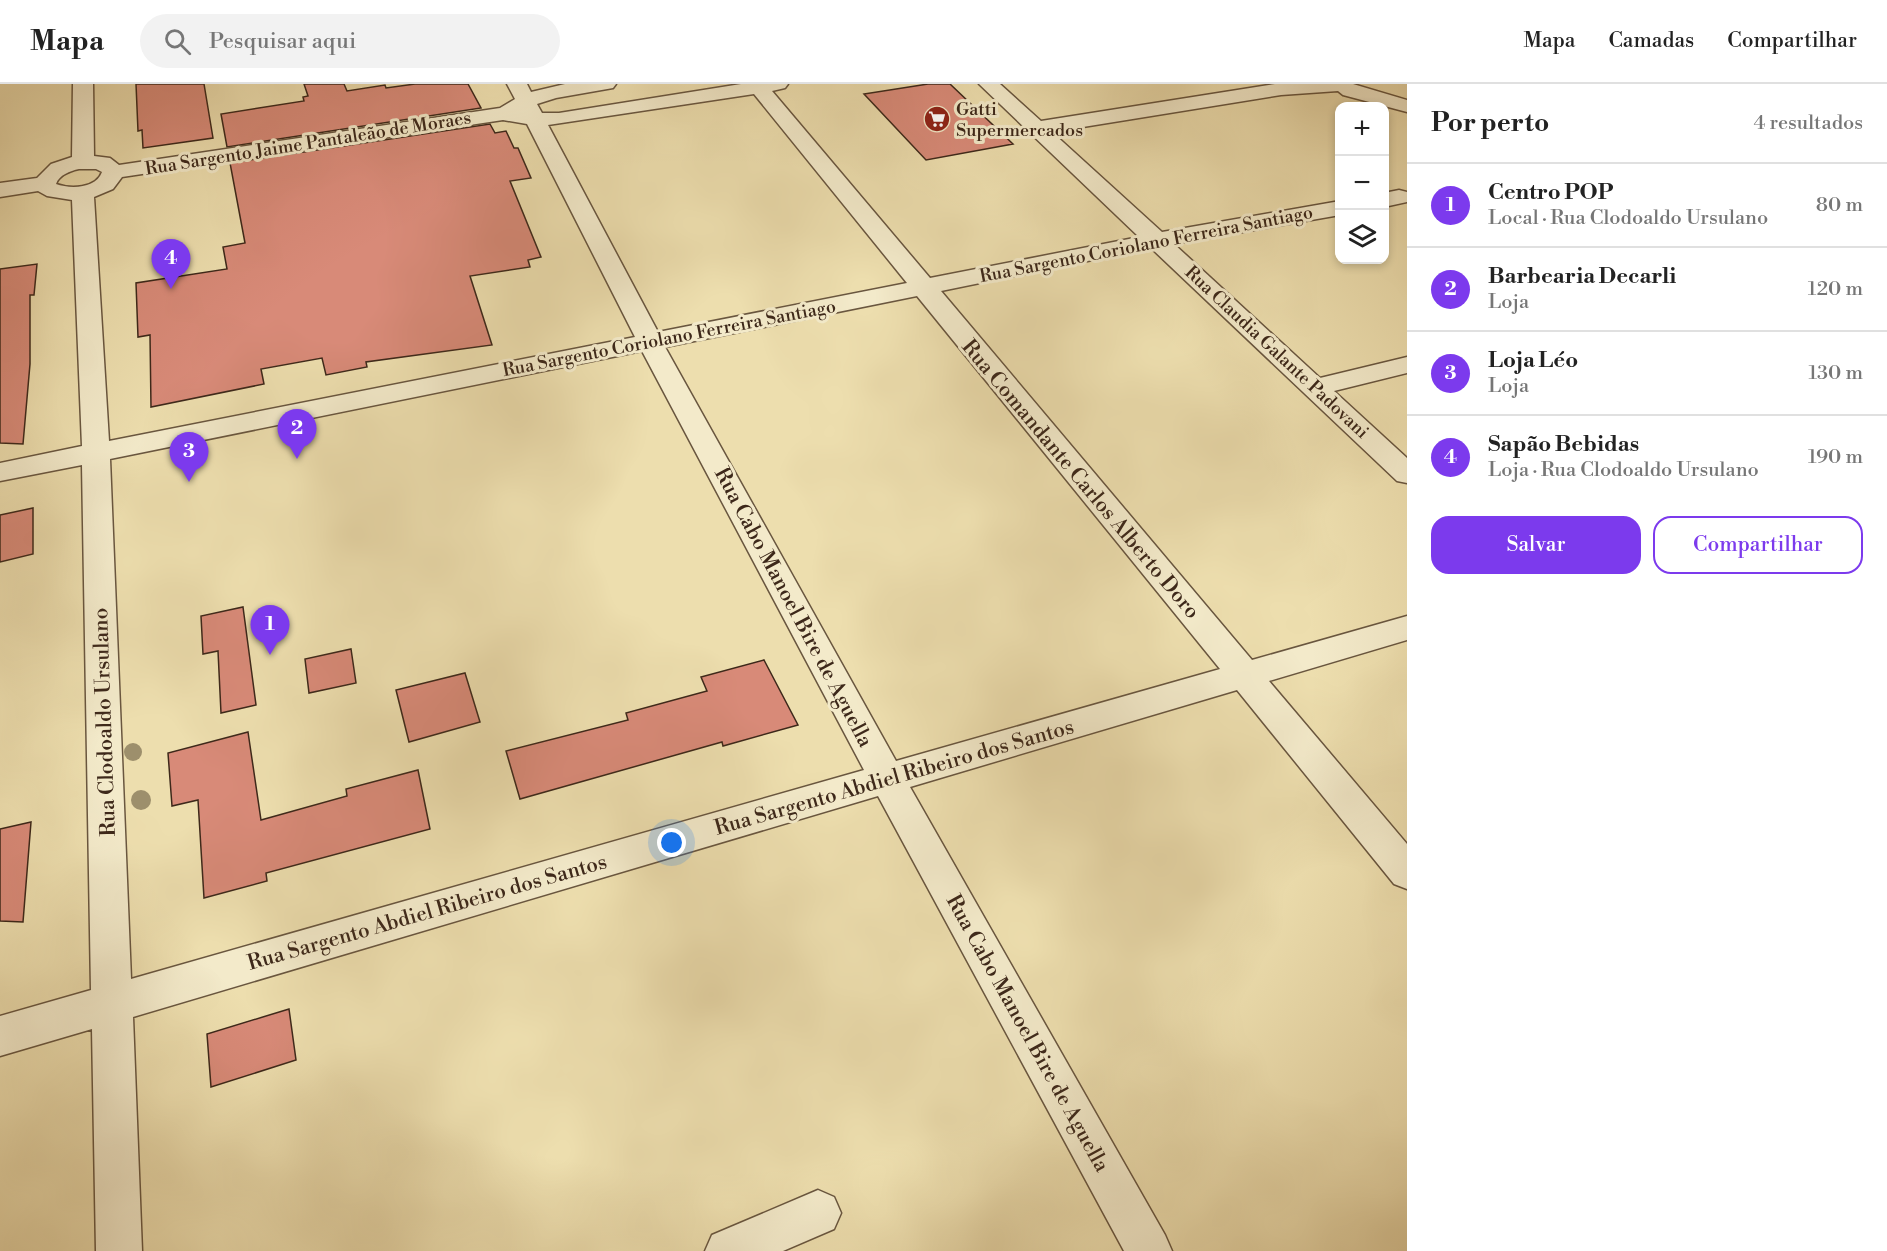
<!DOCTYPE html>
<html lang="pt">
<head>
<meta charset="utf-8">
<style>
  :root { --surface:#fff; --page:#f2f2f2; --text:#222; --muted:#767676; --line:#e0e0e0; --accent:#7c3aed }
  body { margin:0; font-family:"Libre Bodoni",serif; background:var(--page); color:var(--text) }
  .controls { position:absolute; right:18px; top:18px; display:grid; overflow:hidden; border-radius:12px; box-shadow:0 3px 9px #0003 }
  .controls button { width:54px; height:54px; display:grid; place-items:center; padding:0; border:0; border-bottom:2px solid var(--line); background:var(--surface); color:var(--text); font:30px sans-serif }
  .you { position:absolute; left:672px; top:759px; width:21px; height:21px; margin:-15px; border:4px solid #fff; border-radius:50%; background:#1a73e8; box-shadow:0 0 0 9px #1a73e833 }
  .badge { display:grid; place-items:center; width:39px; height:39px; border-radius:50%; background:var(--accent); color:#fff; font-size:20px; font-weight:700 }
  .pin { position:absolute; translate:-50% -50px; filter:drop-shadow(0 2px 3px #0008) }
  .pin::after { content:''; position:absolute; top:32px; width:21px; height:18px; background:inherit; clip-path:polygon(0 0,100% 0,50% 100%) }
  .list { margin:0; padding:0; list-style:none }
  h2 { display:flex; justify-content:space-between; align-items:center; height:78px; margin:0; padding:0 24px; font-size:26px }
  h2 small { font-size:20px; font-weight:400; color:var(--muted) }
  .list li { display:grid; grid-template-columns:39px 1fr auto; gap:18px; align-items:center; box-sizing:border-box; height:84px; padding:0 24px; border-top:2px solid var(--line) }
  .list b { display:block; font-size:22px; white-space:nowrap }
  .list p { margin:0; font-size:20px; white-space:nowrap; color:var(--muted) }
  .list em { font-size:20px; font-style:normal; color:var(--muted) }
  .actions { display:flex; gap:12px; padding:18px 24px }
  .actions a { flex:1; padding:14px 0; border:2px solid var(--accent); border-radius:18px; text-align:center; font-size:21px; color:var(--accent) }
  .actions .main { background:var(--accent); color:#fff }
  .icon { flex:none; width:33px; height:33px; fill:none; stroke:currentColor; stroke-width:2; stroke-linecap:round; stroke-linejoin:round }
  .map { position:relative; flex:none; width:1407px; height:1167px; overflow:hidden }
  header { display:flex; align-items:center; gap:36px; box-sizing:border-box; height:84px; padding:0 30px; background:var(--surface); border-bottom:2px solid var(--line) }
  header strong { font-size:28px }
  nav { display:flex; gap:33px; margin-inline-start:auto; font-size:21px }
  .search { width:420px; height:54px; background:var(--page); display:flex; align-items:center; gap:15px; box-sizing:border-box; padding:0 21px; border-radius:33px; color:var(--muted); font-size:22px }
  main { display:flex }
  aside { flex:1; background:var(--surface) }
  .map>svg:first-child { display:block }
  .building { fill:#d88a78; stroke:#3d281a; stroke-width:1.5 }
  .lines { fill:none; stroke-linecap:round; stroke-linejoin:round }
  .street-casing { stroke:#69563f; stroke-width:3 }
  .street { fill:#f3eaca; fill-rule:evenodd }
  .tree { fill:#9d8f6c }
  .labels { text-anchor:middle; stroke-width:6; stroke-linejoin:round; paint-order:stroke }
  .far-poi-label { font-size:18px; fill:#3d281a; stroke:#f3eaca; text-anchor:start }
  .far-street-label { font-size:18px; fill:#3d281a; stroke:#f3eaca }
  .street-label { font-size:21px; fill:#3d281a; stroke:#f3eaca }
</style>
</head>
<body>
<header>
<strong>Mapa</strong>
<div class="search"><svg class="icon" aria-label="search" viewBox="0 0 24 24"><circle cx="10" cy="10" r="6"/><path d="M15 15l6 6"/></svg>Pesquisar aqui</div>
<nav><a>Mapa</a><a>Camadas</a><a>Compartilhar</a></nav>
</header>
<main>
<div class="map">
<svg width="1407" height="1167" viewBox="0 0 1407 1167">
  <rect width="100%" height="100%" fill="#eddeae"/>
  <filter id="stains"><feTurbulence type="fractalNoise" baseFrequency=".00333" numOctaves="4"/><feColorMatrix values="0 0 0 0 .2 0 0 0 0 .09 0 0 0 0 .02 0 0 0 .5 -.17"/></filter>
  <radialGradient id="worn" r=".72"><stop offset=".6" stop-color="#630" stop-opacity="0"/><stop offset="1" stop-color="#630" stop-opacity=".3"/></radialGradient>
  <path class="building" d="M 136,0 L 204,0 L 213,54 L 143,64 L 142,46 L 138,47 Z
    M 304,0 L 344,0 L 347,7 L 385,1 L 386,4 L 415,0 L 468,0 L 481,24 L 227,63 L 221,30 L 304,17 L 303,13 L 308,12 Z
    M 928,0 L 950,0 L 1013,60 L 926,76 L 864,10 Z
    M 490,40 L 495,49 L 506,47 L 514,64 L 518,64 L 531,94 L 510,97 L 541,173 L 528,176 L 530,183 L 470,192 L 492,261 L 366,278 L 367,283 L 326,291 L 322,274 L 261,285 L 264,300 L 151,323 L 150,251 L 138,253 L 136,199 L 227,185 L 223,163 L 245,159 L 230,79 Z
    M 37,180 L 34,211 L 30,211 L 30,280 L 23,360 L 0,359 L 0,185 Z
    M 33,424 L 33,470 L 0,478 L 0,431 Z
    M 243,523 L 256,621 L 221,629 L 218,567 L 203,570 L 201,532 Z
    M 351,565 L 356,599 L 309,609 L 305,575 Z
    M 764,576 L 798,641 L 723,662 L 722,658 L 520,715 L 506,667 L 628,636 L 626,629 L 707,607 L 701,593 Z
    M 465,589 L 480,638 L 409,658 L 396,606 Z
    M 248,648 L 261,736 L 347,712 L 346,705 L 418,686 L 430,745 L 266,789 L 267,797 L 204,814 L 198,716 L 172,722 L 168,669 Z
    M 31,738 L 23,838 L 0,837 L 0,745 Z
    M 289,925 L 296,976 L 211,1003 L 207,950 Z"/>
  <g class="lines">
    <g class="street-casing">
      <path id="street" d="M 73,0 L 93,0 L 94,72 L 110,74 L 119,81 L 500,24 L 515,15 L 507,0 L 527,0 L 531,8 L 565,0 L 616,0 L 613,4 L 556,14 L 537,20 L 542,29 L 559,29 L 741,0 L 788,0 L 785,4 L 772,7 L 930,194 L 1139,153 L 979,0 L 1000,0 L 1041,37 L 1275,0 L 1353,0 L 1407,16 L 1407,28 L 1343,11 L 1338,7 L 1281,11 L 1052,48 L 1162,148 L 1340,117 L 1340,131 L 1174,160 L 1320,294 L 1407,273 L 1407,289 L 1334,307 L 1407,374 L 1407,399 L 1397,397 L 1151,164 L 941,207 L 1252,576 L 1407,532 L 1407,556 L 1269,597 L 1407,760 L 1407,805 L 1394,800 L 1237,606 L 910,703 L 1165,1151 L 1172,1167 L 1124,1167 L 878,712 L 133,933 L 142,1167 L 96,1167 L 92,945 L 0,972 L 0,932 L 91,906 L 82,381 L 0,397 L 0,379 L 82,362 L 72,116 L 47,112 L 38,107 L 0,113 L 0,99 L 37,94 L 51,80 L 72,73 ZM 754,10 L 907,199 L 658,248 L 548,41 ZM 503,36 L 527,40 L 635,253 L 109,357 L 94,113 L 113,105 L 122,93 ZM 79,85 L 96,85 L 102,88 C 96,105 70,105 56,100 C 59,91 70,87 79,85 ZM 917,212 L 1220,585 L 896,677 L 665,263 ZM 642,267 L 864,686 L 131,895 L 110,375 Z
        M 1399,106 L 1407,108 L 1407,118 L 1384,123 L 1384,109 Z
        M 818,1106 L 834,1113 L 841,1129 L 834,1145 L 783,1167 L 705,1167 L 712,1151 Z"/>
    </g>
    <use href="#street" class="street"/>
  </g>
  <g class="tree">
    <circle cx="133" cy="668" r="9"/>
    <circle cx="141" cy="716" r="10"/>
  </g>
  <defs>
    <g id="supermarket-disc" transform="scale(1.35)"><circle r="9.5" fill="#8f2418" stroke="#f3eaca"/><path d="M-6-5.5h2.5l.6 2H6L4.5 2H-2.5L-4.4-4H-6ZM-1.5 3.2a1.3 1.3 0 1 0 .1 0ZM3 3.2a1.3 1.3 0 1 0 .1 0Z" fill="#fff"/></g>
  </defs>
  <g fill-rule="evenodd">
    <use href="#supermarket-disc" x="937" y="35"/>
  </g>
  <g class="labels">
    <g class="far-poi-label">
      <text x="956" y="31">Gatti<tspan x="956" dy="21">Supermercados</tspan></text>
    </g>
    <g class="far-street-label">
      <text transform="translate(308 59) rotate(-9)" y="6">Rua Sargento Jaime Pantaleão de Moraes</text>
      <text transform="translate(1146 160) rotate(-11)" y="6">Rua Sargento Coriolano Ferreira Santiago</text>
      <text transform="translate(669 254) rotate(-11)" y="6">Rua Sargento Coriolano Ferreira Santiago</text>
      <text transform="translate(1277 268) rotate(43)" y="6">Rua Claudia Galante Padovani</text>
    </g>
    <g class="street-label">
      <text transform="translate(1081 395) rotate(50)" y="7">Rua Comandante Carlos Alberto Doro</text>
      <text transform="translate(794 523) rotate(62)" y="7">Rua Cabo Manoel Bire de Aguella</text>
      <text transform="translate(104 638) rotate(-92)" y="7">Rua Clodoaldo Ursulano</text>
      <text transform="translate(894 693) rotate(-16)" y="7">Rua Sargento Abdiel Ribeiro dos Santos</text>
      <text transform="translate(427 828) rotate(-16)" y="7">Rua Sargento Abdiel Ribeiro dos Santos</text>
      <text transform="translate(1028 949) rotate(61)" y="7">Rua Cabo Manoel Bire de Aguella</text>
    </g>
  </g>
  <rect width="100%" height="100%" filter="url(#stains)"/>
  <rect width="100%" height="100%" fill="url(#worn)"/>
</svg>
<div class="controls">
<button>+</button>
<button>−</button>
<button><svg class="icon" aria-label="layers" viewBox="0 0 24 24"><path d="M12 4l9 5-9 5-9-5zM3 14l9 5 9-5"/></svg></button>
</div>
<div class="you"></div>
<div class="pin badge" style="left:270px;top:571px">1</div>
<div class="pin badge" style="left:297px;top:375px">2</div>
<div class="pin badge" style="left:189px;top:398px">3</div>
<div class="pin badge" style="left:171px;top:205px">4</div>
</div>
<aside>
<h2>Por perto<small>4 resultados</small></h2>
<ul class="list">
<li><span class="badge">1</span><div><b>Centro POP</b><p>Local · Rua Clodoaldo Ursulano</p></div><em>80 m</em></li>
<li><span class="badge">2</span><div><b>Barbearia Decarli</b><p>Loja</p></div><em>120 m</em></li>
<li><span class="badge">3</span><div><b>Loja Léo</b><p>Loja</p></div><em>130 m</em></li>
<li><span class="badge">4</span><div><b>Sapão Bebidas</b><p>Loja · Rua Clodoaldo Ursulano</p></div><em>190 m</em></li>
</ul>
<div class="actions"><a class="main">Salvar</a><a>Compartilhar</a></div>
</aside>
</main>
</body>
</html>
